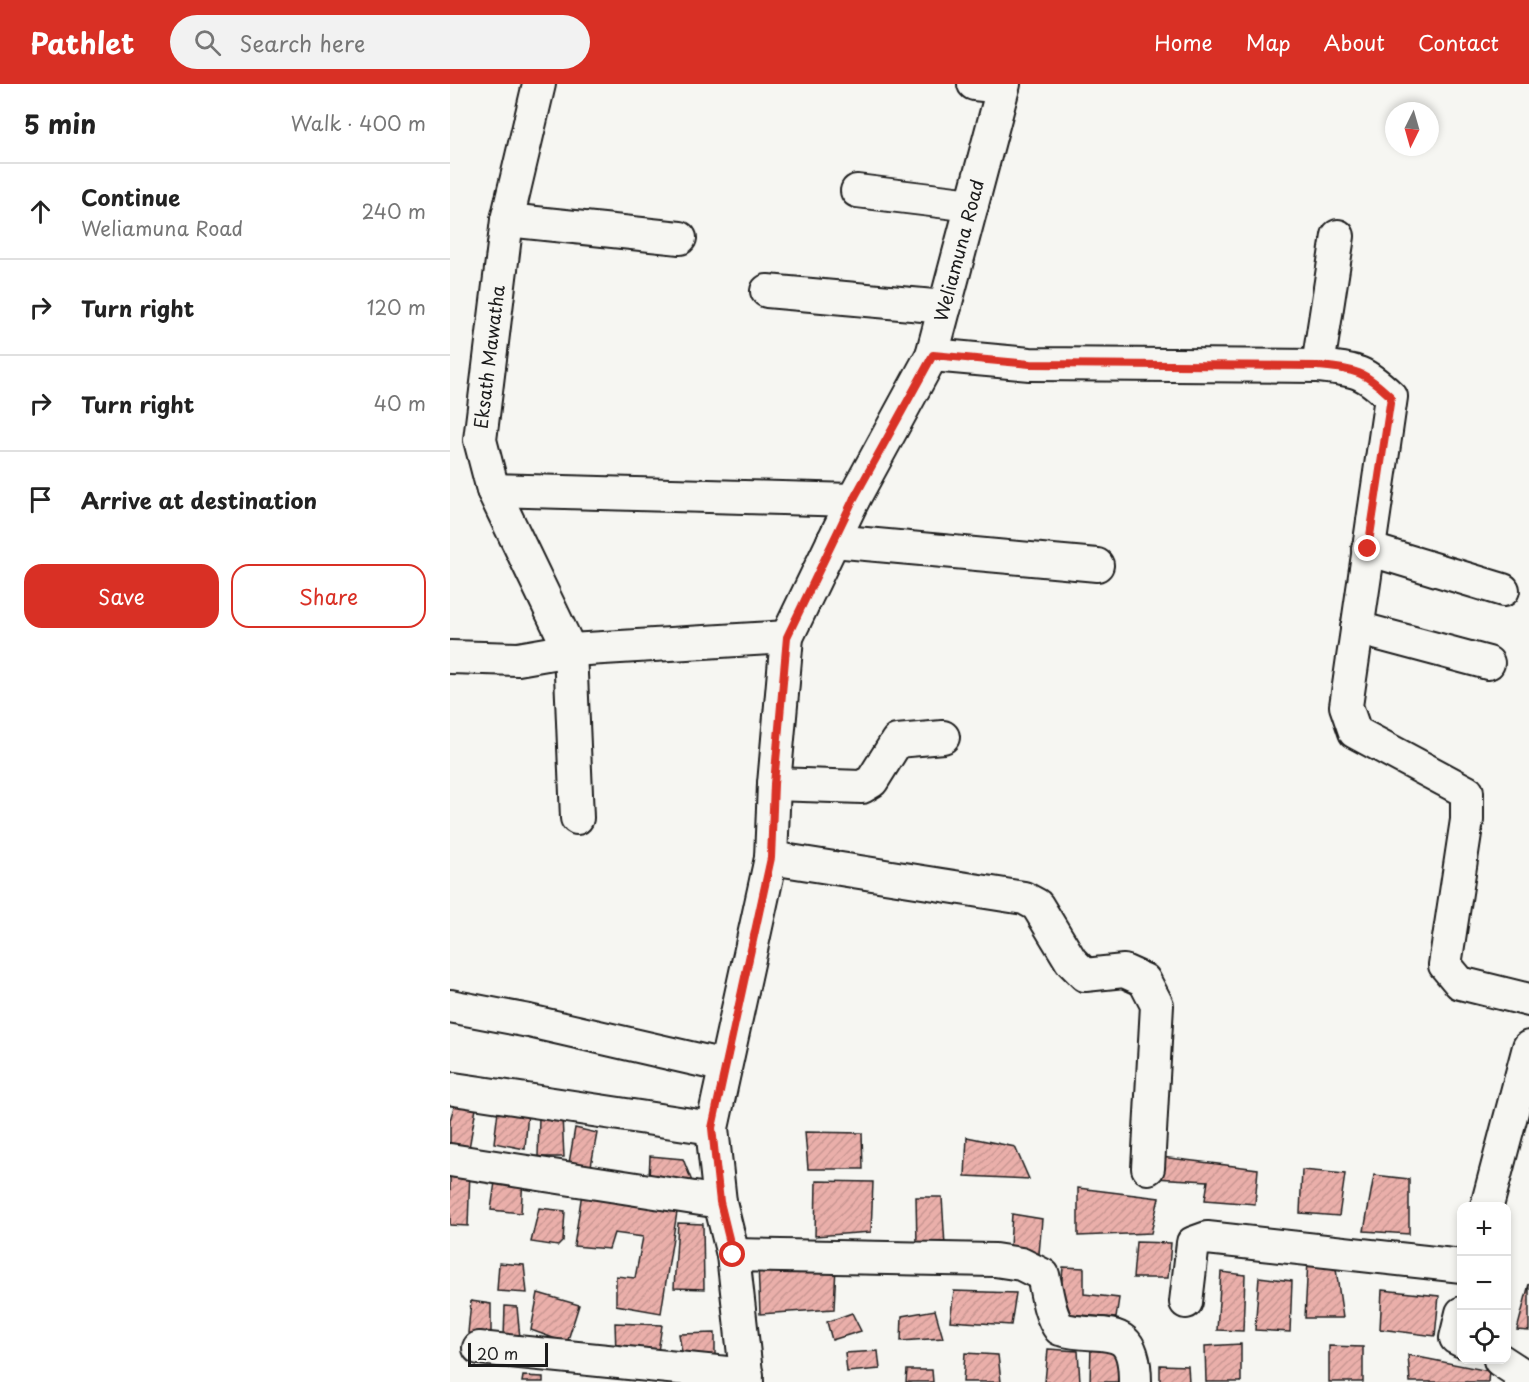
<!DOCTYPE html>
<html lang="en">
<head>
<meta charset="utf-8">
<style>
  :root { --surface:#fff; --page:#f2f2f2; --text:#222; --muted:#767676; --line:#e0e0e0; --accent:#d93025 }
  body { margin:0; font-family:"Playpen Sans",sans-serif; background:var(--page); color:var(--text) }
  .controls { position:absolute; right:18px; bottom:18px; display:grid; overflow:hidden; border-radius:12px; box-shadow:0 3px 9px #0003 }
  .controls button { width:54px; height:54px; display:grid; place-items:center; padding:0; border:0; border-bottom:2px solid var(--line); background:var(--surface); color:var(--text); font:30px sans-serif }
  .compass { position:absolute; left:935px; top:18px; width:54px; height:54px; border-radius:50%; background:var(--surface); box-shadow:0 3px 9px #0003; rotate:185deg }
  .scale { position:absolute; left:18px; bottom:15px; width:80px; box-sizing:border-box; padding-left:6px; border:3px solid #1c1c1c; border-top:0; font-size:16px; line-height:21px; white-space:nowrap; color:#1c1c1c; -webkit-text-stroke:4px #f6f6f2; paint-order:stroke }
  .stop { position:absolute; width:18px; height:18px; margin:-14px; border:4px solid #d93025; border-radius:50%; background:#fff }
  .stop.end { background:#d93025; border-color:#fff; box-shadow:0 2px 6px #0008 }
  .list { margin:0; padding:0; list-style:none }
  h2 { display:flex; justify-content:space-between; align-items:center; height:78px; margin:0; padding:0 24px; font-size:26px }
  h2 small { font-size:20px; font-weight:400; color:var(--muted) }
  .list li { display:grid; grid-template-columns:39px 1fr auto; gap:18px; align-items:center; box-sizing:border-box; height:96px; padding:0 24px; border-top:2px solid var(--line) }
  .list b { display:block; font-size:22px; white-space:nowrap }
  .list p { margin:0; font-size:20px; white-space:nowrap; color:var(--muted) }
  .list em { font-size:20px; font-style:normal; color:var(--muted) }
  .actions { display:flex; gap:12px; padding:18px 24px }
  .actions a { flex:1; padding:14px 0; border:2px solid var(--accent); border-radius:18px; text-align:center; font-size:21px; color:var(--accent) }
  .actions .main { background:var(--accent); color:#fff }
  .icon { flex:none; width:33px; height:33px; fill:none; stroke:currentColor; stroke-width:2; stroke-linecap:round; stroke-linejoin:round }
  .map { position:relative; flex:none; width:1079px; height:1298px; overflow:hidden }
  header { display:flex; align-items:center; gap:36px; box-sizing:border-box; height:84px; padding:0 30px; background:var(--accent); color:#fff }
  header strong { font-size:28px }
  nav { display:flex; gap:33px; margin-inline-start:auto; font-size:21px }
  .search { width:420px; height:54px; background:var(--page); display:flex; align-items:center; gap:15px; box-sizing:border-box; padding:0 21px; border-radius:33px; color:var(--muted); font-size:22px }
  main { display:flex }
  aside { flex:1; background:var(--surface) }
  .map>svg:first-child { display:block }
  .building { fill:url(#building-hatch); stroke:#1c1c1c; stroke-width:1.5 }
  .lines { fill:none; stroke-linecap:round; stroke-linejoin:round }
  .minor-casing { stroke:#1c1c1c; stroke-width:36 }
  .minor { stroke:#f6f6f2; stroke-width:32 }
  .route { stroke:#d93025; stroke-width:8 }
  .labels { text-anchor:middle; stroke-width:5; stroke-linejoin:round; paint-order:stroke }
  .street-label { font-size:18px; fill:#1c1c1c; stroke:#f6f6f2 }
</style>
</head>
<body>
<header>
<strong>Pathlet</strong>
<div class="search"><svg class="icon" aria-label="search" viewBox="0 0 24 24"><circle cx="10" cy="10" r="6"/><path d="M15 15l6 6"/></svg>Search here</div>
<nav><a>Home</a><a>Map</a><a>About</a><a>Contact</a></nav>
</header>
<main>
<aside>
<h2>5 min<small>Walk · 400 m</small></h2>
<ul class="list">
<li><svg class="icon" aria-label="ahead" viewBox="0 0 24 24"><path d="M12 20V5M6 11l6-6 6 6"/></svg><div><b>Continue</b><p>Weliamuna Road</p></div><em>240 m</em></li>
<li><svg class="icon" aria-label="right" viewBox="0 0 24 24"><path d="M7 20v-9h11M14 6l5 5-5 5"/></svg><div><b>Turn right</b></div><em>120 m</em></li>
<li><svg class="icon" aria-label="right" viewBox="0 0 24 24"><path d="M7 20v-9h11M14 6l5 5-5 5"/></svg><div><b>Turn right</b></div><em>40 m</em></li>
<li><svg class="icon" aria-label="arrive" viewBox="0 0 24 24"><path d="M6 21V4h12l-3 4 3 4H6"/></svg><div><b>Arrive at destination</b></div></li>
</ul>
<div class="actions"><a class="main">Save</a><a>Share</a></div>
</aside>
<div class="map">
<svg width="1079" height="1298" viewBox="0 0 1079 1298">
  <defs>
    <pattern id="building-hatch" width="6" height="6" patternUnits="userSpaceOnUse" patternTransform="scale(1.5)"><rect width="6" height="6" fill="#eaafaa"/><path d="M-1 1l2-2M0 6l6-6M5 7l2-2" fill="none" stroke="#c89692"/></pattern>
  </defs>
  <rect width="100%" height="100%" fill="#f6f6f2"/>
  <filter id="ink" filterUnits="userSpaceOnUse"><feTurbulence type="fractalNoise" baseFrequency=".0167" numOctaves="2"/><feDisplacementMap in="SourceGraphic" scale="12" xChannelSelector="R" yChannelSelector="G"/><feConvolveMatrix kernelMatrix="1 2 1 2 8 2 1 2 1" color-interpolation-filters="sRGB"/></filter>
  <g filter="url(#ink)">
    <path class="building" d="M 6,1016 L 27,1019 L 18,1070 L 0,1067 L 0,1036 Z
      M 48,1027 L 78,1027 L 75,1065 L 44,1059 Z
      M 89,1032 L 112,1032 L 114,1073 L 88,1073 Z
      M 125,1044 L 147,1049 L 141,1082 L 119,1079 Z
      M 355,1048 L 412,1049 L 413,1085 L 358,1085 Z
      M 517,1053 L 565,1063 L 579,1095 L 515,1092 Z
      M 200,1072 L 233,1075 L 243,1100 L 199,1095 Z
      M 711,1073 L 808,1085 L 805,1120 L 755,1116 L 758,1097 L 704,1094 Z
      M 0,1082 L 20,1085 L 18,1142 L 0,1141 Z
      M 852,1086 L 895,1090 L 889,1132 L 850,1129 Z
      M 46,1091 L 73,1093 L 71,1129 L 41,1126 Z
      M 924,1091 L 959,1095 L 959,1150 L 914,1147 Z
      M 366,1097 L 423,1098 L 421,1148 L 365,1152 Z
      M 628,1104 L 709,1114 L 701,1149 L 628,1152 Z
      M 132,1109 L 227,1128 L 211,1229 L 166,1221 L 166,1192 L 185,1194 L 193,1153 L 164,1149 L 159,1165 L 124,1162 Z
      M 466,1113 L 492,1113 L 495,1162 L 467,1161 Z
      M 89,1124 L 115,1127 L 113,1157 L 108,1162 L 81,1158 Z
      M 562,1130 L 592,1135 L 589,1170 L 560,1162 Z
      M 228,1139 L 253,1140 L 254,1205 L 224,1204 Z
      M 686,1158 L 721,1159 L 718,1194 L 683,1194 Z
      M 858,1176 L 885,1178 L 893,1234 L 855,1234 Z
      M 49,1179 L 74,1181 L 77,1209 L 47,1207 Z
      M 308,1179 L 386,1181 L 384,1225 L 310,1230 Z
      M 613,1183 L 634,1184 L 634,1210 L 669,1214 L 666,1234 L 609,1229 Z
      M 771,1188 L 795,1191 L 793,1247 L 767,1246 Z
      M 809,1193 L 842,1197 L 840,1248 L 805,1246 Z
      M 1079,1200 L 1079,1247 L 1067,1246 Z
      M 932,1206 L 989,1212 L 985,1252 L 930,1245 Z
      M 504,1207 L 566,1209 L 561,1241 L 500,1237 Z
      M 88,1209 L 129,1221 L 117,1259 L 81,1246 Z
      M 21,1217 L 41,1220 L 41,1251 L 18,1249 Z
      M 55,1222 L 67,1223 L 70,1254 L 54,1254 Z
      M 485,1226 L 493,1254 L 451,1257 L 452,1232 Z
      M 402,1229 L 411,1247 L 382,1256 L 377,1238 Z
      M 165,1239 L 212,1241 L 207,1274 L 166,1269 Z
      M 265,1249 L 265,1273 L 233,1274 L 229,1250 Z
      M 791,1260 L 791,1298 L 756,1298 L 755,1262 Z
      M 641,1262 L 672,1267 L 677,1298 L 640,1298 Z
      M 879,1262 L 913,1263 L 913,1298 L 879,1298 Z
      M 598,1265 L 628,1267 L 630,1298 L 595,1298 Z
      M 428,1267 L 430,1285 L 397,1288 L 395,1269 Z
      M 515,1269 L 548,1271 L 551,1298 L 513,1298 Z
      M 958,1271 L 1039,1287 L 1038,1298 L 960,1298 Z
      M 710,1281 L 738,1282 L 739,1298 L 710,1298 Z
      M 457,1286 L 482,1286 L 483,1298 L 456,1298 Z
      M 73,1292 L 93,1293 L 93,1298 L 72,1298 Z"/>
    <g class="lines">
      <g class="minor-casing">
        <g id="minor">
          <path d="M 89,0 L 57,136 L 30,356 L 43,406 L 120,566 L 127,734"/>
          <path d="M 524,0 L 553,3"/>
          <path d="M 407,107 L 522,121"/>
          <path d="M 57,136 L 230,154"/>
          <path d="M 317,207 L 495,223"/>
          <path d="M 482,271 L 580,280 L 868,282 C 906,286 913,286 941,313 L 896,622 L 905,648 L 1017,708 L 1017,736 L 995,881 L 1010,899 L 1079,916"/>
          <path d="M 868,282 L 888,152"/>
          <path d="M 43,406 L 403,416"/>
          <path d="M 383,457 L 647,481"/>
          <path d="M 918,465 L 1053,506"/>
          <path d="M 907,544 L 1038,579"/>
          <path d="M 0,573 L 68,575 L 120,566 L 337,553"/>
          <path d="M 324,700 L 412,703 L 422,697 L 447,657 L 493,653"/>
          <path d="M 321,774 L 574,814 L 587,821 L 621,877 L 635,891 L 674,887 L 694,896 L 707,921 L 698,1084"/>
          <path d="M 0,922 L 79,937 L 275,982"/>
          <path d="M 4,1005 L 262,1044"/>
          <path d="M 0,1076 L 270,1118"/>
          <path d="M 1037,1122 L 1079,963"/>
          <path d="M 283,1171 L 545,1176 L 571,1180 L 593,1191 C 597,1208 599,1231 610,1245 C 653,1257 685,1234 685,1298"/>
          <path d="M 736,1218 L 743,1159 L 757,1154 L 1012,1182"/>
          <path d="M 1012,1229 L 1006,1254 L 1012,1257"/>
          <path d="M 29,1264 L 297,1291"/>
          <path d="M 1050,1276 L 1070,1289 L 1070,1298"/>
          <path id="s1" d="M 297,1298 L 283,1171 L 270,1118 L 262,1044 L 321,774 L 324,700 L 337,553 L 403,416 L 482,271 L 554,0"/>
        </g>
      </g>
      <use href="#minor" class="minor"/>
    </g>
  </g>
  <g class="lines" filter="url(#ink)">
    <path class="route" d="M 283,1171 L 270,1118 L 262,1044 L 321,774 L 324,700 L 337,553 L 403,416 L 483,271 L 580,280 L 868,282 C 906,286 913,286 941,313 L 918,465"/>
  </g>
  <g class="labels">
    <g class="street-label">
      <text dy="6" stroke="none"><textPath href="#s1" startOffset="1180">Weliamuna Road</textPath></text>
      <text transform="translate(40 273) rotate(-83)" y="6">Eksath Mawatha</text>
    </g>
  </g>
</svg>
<div class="controls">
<button>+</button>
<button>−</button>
<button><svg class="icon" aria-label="locate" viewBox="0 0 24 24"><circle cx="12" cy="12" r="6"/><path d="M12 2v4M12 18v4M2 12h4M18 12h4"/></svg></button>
</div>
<svg class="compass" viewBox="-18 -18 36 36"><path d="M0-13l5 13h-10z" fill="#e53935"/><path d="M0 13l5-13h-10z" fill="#767676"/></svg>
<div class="scale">20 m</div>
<div class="stop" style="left:283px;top:1171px"></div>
<div class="stop end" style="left:918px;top:465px"></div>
</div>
</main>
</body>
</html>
